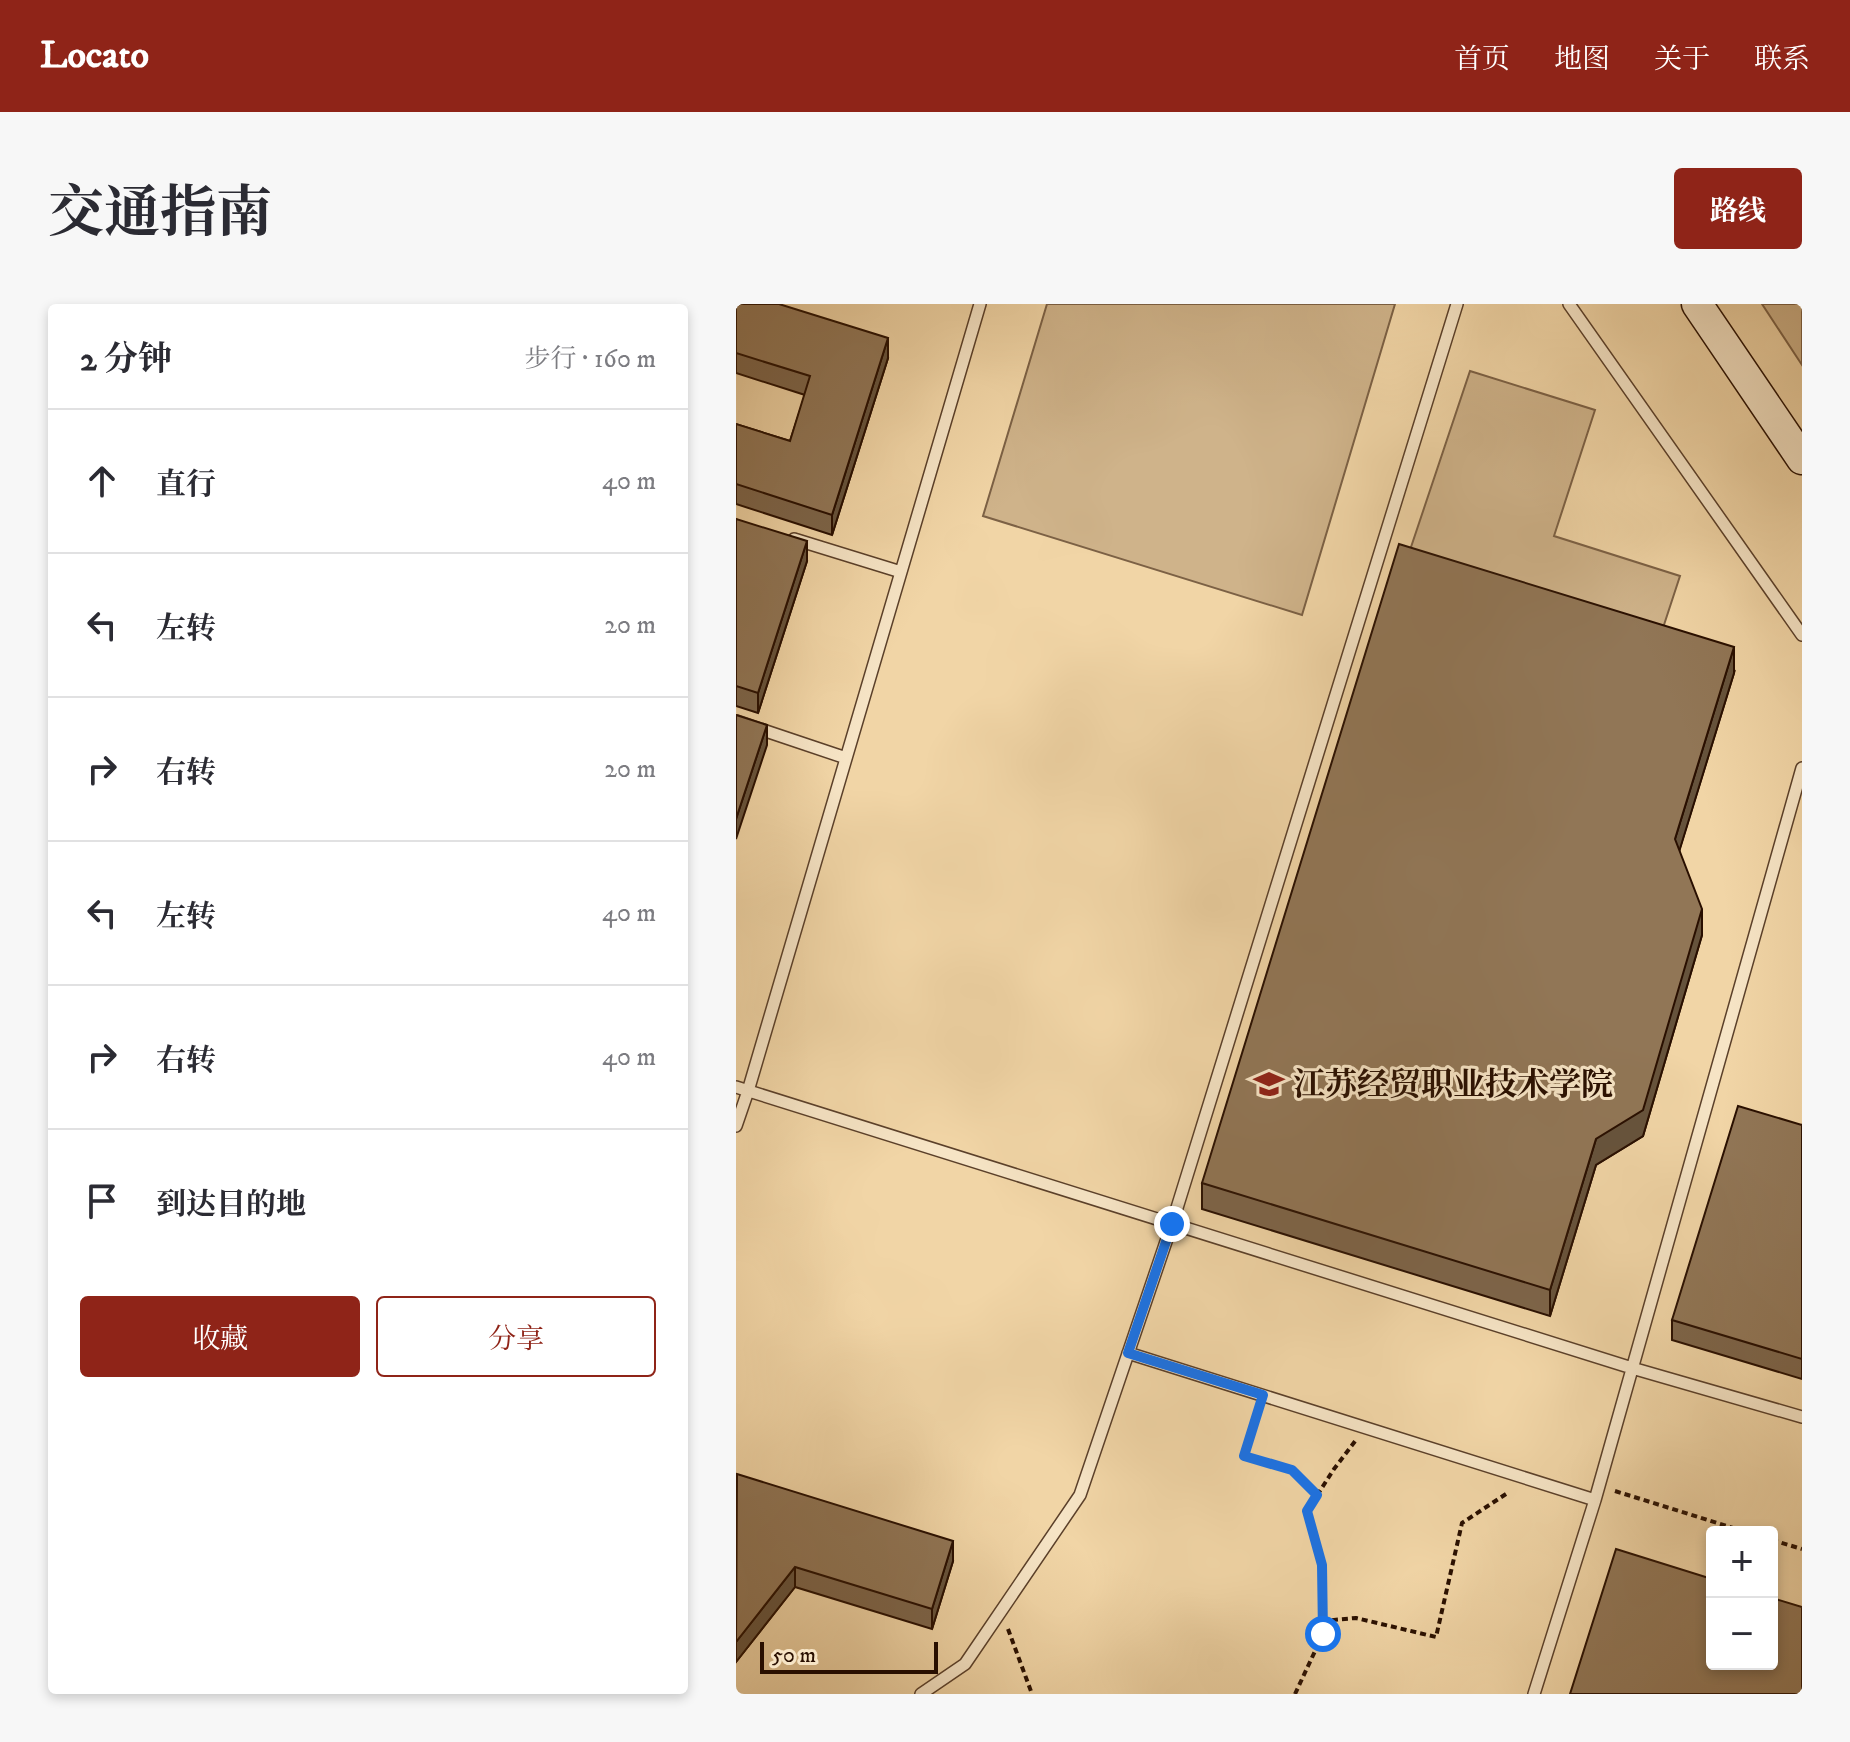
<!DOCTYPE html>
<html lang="zh">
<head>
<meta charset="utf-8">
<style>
  :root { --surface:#fff; --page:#f7f7f7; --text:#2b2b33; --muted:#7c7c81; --line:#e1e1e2; --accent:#8f2418 }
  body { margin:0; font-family:"IM FELL DW Pica","Noto Serif SC",serif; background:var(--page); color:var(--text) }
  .controls { position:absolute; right:24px; bottom:24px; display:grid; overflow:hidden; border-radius:8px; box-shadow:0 4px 12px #0003 }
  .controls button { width:72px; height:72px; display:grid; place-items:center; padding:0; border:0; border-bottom:2px solid var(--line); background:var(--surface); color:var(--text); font:40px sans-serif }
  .scale { position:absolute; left:24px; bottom:20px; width:178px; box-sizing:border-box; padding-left:8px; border:4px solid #290f00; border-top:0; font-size:22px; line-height:28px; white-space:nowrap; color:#290f00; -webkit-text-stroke:6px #f6e4c5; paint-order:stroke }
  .stop { position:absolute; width:24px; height:24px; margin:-18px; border:6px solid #1a73e8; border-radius:50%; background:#fff }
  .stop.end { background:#1a73e8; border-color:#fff; box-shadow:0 2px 8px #0008 }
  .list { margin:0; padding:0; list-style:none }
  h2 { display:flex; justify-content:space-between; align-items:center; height:104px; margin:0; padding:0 32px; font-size:34px }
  h2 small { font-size:26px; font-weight:400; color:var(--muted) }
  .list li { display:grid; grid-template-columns:52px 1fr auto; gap:24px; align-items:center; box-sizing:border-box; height:144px; padding:0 32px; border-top:2px solid var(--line) }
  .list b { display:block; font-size:30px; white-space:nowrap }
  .list em { font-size:26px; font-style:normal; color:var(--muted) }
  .actions { display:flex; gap:16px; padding:24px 32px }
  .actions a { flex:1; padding:18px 0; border:2px solid var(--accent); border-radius:8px; text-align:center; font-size:28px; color:var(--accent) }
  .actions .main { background:var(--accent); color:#fff }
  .icon { flex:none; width:44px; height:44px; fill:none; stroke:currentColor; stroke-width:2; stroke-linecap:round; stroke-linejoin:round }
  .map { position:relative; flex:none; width:1066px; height:1390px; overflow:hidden; border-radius:8px }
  header { display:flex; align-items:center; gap:48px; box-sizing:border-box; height:112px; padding:0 40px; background:var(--accent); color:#fff }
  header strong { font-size:38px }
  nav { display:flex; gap:44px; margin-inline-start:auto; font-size:28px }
  .intro { display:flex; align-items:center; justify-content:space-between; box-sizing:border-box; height:192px; padding:0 48px }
  h1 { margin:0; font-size:56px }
  .button { padding:20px 36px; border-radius:8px; background:var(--accent); color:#fff; font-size:28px; font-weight:700 }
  main { display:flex; gap:48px; padding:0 48px }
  aside { flex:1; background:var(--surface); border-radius:8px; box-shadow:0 4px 12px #0003 }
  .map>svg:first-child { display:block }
  .green { fill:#cfb38a; stroke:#7c6145; stroke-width:2 }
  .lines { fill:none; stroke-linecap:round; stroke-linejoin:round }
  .lane-casing { stroke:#5b402a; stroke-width:14 }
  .secondary-casing { stroke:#290f00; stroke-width:33 }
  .path { stroke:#290f00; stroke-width:4; stroke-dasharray:6 4; stroke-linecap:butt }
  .lane { stroke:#f6e4c5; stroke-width:11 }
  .secondary { stroke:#f6e4c5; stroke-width:30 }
  .wall { fill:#7d654a; stroke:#290f00; stroke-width:2 }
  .shaded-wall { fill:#66533c; stroke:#290f00; stroke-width:2 }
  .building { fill:#917656; stroke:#290f00; stroke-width:2 }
  .route { stroke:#1a73e8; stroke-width:10 }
  .labels { text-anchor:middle; stroke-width:6; stroke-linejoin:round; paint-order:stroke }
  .poi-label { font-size:32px; font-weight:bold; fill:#290f00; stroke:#f6e4c5; text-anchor:start }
</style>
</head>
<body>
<header>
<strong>Locato</strong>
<nav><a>首页</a><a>地图</a><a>关于</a><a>联系</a></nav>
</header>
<div class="intro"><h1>交通指南</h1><a class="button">路线</a></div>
<main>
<aside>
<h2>2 分钟<small>步行 · 160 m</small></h2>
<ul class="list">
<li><svg class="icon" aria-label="ahead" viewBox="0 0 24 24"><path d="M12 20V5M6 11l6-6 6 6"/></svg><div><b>直行</b></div><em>40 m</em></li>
<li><svg class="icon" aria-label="left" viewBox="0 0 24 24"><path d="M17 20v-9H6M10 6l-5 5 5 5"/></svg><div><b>左转</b></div><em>20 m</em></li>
<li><svg class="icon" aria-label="right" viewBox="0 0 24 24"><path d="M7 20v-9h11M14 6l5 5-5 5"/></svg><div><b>右转</b></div><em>20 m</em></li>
<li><svg class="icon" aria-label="left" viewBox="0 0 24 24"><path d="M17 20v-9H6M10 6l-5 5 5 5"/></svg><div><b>左转</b></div><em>40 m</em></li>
<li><svg class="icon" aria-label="right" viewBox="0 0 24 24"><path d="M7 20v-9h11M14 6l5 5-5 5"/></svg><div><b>右转</b></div><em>40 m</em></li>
<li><svg class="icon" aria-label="arrive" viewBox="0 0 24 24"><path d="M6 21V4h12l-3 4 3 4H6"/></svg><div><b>到达目的地</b></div></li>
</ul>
<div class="actions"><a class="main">收藏</a><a>分享</a></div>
</aside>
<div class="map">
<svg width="1066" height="1390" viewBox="0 0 1066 1390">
  <rect width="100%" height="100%" fill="#f1d5a6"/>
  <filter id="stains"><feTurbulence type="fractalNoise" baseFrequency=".0025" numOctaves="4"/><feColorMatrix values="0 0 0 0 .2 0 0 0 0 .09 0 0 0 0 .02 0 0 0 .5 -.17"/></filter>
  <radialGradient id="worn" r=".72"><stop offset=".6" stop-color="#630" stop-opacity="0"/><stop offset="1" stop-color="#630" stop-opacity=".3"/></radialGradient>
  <path class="green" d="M 311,0 L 659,0 L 566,311 L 247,212 Z
    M 1026,0 L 1066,0 L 1066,61 Z
    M 734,67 L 859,106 L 818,232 L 944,272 L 924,333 L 671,255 Z"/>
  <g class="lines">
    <g class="lane-casing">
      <path id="lane" d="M 833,0 L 1066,331
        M 58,235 L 165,268
        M 0,417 L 110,454
        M 0,783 L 896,1064 L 1066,1113
        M 0,822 L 12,787 L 244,0
        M 392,1049 L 859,1196
        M 185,1390 L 229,1360 L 344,1191 L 436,920 L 721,0
        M 798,1390 L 859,1196 L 1066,464"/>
    </g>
    <g class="secondary-casing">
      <path id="secondary" d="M 961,0 L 1066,155"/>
    </g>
    <path class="path" d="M 523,1105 L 508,1152 L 556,1166 L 581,1191
      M 879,1187 L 1010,1228
      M 1036,1236 L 1066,1245
      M 586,1317 L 620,1314 L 700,1333 L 726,1219 L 773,1188
      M 272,1325 L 296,1390
      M 559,1390 L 587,1330 L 586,1261 L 571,1207 L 598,1165 L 620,1136"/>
    <use href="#lane" class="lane"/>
    <use href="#secondary" class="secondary"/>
  </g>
  <path class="wall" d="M 0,0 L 152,54 L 96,231 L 0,200 L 0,120 L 54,137 L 69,91 L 0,69 Z
    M 0,215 L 71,257 L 22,409 L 0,402 Z
    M 998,369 L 943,547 L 966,631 L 907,832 L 860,861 L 814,1012 L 466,905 L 466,879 Z
    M 1066,821 L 1066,1075 L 936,1036 L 936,1016 Z
    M 0,1173 L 217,1257 L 196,1325 L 59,1283 L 0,1358 Z"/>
  <path class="shaded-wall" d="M 152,34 L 152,54 L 96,231 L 96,211 Z
    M 71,237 L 71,257 L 22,409 L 22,389 Z
    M 998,343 L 998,369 L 939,561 L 939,535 Z
    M 31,421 L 31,441 L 0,535 L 0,515 Z
    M 966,605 L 966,631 L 907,832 L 860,861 L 814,1012 L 814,986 L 860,835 Z
    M 217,1237 L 217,1257 L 196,1325 L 196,1305 Z
    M 59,1263 L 59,1283 L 0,1358 L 0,1338 Z"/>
  <path class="building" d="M 0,0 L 43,0 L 152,34 L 96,211 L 0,180 L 0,120 L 54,137 L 74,72 L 0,49 Z
    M 0,215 L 71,237 L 22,389 L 0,382 Z
    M 663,240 L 998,343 L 939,535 L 966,605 L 907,806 L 860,835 L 814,986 L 466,879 Z
    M 0,411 L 31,421 L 0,515 Z
    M 1002,802 L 1066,821 L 1066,1055 L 936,1016 Z
    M 1,1170 L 217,1237 L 196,1305 L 59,1263 L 0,1338 Z
    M 880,1245 L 976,1275 L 976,1360 L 1036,1360 L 1036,1294 L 1066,1303 L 1066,1390 L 834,1390 Z"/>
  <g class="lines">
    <path class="route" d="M 436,920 L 392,1049 L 527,1091 L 508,1152 L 556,1166 L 581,1191 L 571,1207 L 586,1261 L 587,1330"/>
  </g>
  <defs>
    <g id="university-bare" transform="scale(2.4)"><path d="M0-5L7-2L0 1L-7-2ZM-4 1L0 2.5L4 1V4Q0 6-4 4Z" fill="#8f2418" stroke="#f6e4c5" stroke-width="2.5" paint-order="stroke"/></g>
  </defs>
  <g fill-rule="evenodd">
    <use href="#university-bare" x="533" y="780"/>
  </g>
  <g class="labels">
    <g class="poi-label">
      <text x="557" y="791">江苏经贸职业技术学院</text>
    </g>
  </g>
  <rect width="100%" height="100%" filter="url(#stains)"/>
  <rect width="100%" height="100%" fill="url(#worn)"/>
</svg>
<div class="controls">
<button>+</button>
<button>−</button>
</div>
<div class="scale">50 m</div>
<div class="stop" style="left:587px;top:1330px"></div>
<div class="stop end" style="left:436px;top:920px"></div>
</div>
</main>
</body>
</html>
